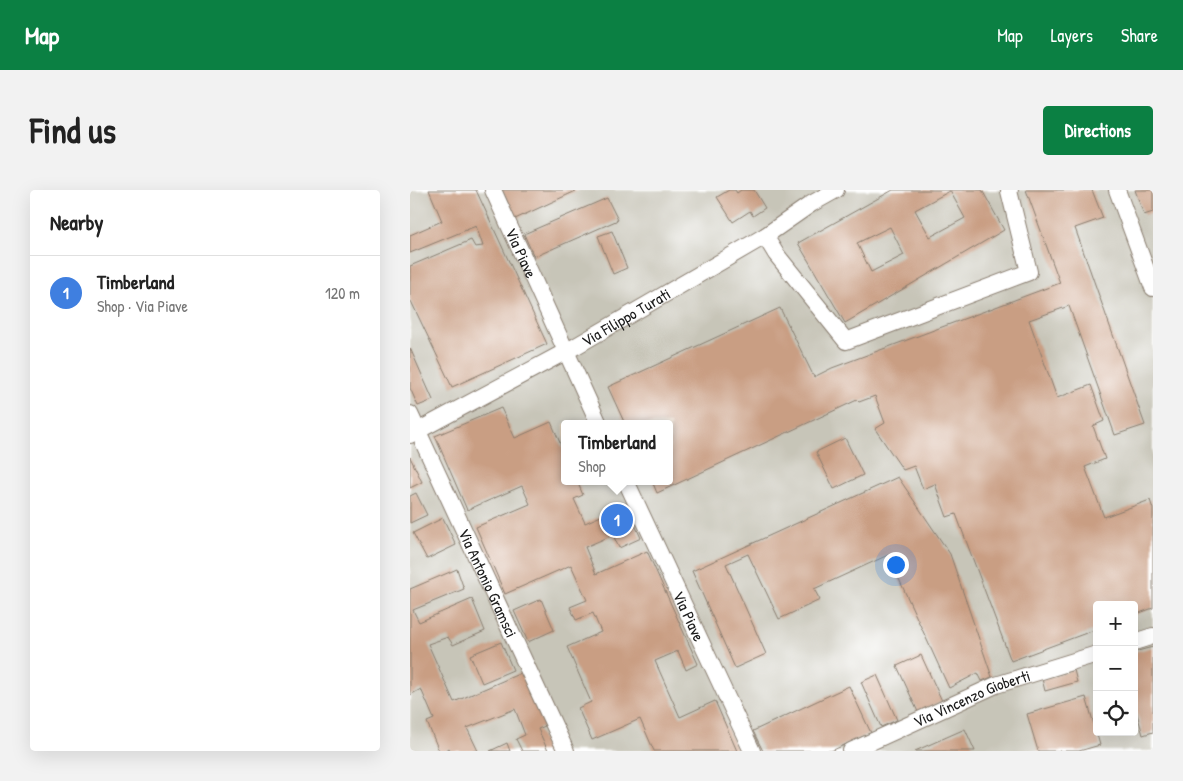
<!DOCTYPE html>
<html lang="en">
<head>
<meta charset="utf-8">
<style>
  :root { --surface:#fff; --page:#f2f2f2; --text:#222; --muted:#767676; --line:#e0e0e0; --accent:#0b8043 }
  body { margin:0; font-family:"Patrick Hand",sans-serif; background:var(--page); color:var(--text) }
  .controls { position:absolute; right:15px; bottom:15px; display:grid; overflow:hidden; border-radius:5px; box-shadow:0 5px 20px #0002 }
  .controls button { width:45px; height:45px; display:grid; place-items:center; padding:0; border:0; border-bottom:1px solid var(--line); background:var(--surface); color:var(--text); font:25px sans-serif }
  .you { position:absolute; left:485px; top:374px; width:18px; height:18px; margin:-12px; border:4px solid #fff; border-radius:50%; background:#1a73e8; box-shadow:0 0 0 8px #1a73e833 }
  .badge { display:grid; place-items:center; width:32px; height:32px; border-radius:50%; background:var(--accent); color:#fff; font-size:16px; font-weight:700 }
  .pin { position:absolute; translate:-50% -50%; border:2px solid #fff; box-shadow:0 1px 5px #0006 }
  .popup { position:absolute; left:151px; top:230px; width:112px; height:65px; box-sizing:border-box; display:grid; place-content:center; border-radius:5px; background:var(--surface); filter:drop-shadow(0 1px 4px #0005); font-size:16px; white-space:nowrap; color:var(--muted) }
  .popup b { font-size:19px; color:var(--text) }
  .popup::after { content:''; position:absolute; left:50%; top:100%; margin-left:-10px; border:10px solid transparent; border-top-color:var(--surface) }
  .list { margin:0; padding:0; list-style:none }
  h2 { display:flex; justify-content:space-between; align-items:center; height:65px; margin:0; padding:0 20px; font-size:21px }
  h2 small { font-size:16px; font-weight:400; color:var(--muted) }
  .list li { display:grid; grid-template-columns:32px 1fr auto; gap:15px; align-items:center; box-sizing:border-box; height:75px; padding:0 20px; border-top:1px solid var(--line) }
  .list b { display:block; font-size:19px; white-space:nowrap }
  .list p { margin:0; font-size:16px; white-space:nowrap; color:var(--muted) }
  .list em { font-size:16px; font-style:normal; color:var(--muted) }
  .icon { flex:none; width:28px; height:28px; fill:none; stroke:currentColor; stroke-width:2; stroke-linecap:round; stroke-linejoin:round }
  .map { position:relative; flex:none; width:743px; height:561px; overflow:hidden; border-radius:5px }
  header { display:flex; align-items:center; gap:30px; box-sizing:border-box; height:70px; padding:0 25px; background:var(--accent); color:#fff }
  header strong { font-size:24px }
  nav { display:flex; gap:28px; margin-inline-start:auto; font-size:18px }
  .intro { display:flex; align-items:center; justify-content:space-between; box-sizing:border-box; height:120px; padding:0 30px }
  h1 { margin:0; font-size:35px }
  .button { padding:12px 22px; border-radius:5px; background:var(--accent); color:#fff; font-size:18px; font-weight:700 }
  main { display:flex; gap:30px; padding:0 30px }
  aside { flex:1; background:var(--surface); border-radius:5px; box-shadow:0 5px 20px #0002 }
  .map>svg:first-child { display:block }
  .industrial { fill:#c7c5b8; fill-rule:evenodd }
  .building { fill:#c99e83; fill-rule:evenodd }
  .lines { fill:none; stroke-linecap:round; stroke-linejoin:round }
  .minor-casing { stroke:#887c6e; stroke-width:18 }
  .minor { stroke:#fff; stroke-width:16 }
  .labels { text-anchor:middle; stroke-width:4; stroke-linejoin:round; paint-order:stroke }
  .street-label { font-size:16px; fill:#1c1c1c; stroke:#fff }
</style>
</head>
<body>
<header>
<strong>Map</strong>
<nav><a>Map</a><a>Layers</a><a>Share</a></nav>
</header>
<div class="intro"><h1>Find us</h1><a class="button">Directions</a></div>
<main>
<aside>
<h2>Nearby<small></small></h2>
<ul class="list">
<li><span class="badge" style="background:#3f7fe0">1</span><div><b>Timberland</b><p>Shop · Via Piave</p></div><em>120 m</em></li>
</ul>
</aside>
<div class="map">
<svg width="743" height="561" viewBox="0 0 743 561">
  <rect width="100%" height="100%" fill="#fff"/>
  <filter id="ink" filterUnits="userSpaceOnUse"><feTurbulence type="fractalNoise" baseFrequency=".02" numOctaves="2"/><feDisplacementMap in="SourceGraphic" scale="10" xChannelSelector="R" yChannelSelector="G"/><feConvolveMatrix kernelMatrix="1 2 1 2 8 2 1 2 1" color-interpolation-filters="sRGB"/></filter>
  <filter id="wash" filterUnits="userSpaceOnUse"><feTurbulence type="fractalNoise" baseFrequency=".0096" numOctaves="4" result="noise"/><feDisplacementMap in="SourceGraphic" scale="20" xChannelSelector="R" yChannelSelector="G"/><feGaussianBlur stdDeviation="1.12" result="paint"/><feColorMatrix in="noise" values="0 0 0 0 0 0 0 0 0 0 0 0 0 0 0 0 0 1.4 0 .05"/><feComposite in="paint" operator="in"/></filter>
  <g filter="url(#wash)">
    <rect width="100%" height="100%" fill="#f4ddc1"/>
    <path class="industrial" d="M 0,0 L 743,0 L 743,561 L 0,561 ZM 154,234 L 260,234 L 260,291 L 154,291 ZM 687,415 L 724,415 L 724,542 L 687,542 Z"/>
    <g id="blocks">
      <path class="building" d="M 19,0 L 66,0 L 137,154 L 42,197 L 0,109 L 0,76 L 61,50 L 65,57 L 73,56 L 66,36 L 0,63 L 0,45 L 32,31 Z
        M 92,0 L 168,0 L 105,29 Z
        M 319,0 L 325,0 L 327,3 L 331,0 L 344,0 L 355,18 L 343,26 L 340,21 L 323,32 L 307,7 Z
        M 483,0 L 572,0 L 594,40 L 435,133 L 388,53 ZM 540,1 L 555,28 L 520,47 L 505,20 ZM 480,37 L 494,65 L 461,82 L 447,53 Z
        M 616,0 L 682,0 L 693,28 L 665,38 L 735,235 L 705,245 L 659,116 L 619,130 L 647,208 L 681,195 L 694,231 L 683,236 L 695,269 L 675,277 L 694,327 L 740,310 L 743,319 L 743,418 L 724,425 L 724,415 L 687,415 L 687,439 L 601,471 L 546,324 L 537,327 L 525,294 L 513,299 L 504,276 L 493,280 L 465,239 L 475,233 L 465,206 L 449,212 L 447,210 L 247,303 L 242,291 L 260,291 L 260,234 L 215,234 L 198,197 L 370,118 L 404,187 L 422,178 L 650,93 Z
        M 725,0 L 743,0 L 743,22 L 734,25 Z
        M 197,8 L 208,30 L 124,67 L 114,44 Z
        M 202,41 L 217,78 L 203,84 L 188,46 Z
        M 0,158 L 23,210 L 8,216 L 0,198 Z
        M 91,218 L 105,248 L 141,232 L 154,262 L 154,291 L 167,291 L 173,305 L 164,309 L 175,333 L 216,315 L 231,348 L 209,358 L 203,345 L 175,357 L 186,384 L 237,361 L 288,474 L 276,480 L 268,461 L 245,471 L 270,527 L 305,511 L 327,561 L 244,561 L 230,529 L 182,550 L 168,518 L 181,512 L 157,457 L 191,442 L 183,423 L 166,430 L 160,417 L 177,410 L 161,375 L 95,404 L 66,337 L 120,314 L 112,296 L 57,320 L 25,246 Z
        M 435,248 L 453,285 L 424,299 L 406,262 Z
        M 0,267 L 12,292 L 0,298 Z
        M 488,287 L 540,364 L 582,487 L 572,491 L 568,483 L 539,498 L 478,365 L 404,399 L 410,410 L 369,429 L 338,364 L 316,374 L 356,464 L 325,478 L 282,381 Z
        M 6,303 L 17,325 L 0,333 L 0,306 Z
        M 33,328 L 46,355 L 17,369 L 3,343 Z
        M 47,379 L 54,399 L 3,420 L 9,432 L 62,409 L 75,441 L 43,455 L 38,447 L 18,454 L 44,512 L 111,483 L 135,536 L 128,539 L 138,561 L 112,561 L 106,549 L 115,545 L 105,519 L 57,538 L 68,561 L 41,561 L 39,558 L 35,561 L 29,561 L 17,532 L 24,529 L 11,499 L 0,505 L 0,399 Z
        M 131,409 L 144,440 L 118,452 L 104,421 Z
        M 91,452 L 103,480 L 72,493 L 60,465 Z
        M 743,457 L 743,542 L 733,545 L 724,513 L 724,462 Z
        M 511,465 L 532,511 L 508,522 L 487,476 Z
        M 664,480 L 667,492 L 635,501 L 632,489 Z
        M 467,485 L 487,530 L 471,537 L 451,492 Z
        M 439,496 L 461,543 L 421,561 L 353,561 L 343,541 Z
        M 676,507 L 690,555 L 669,561 L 628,561 L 617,524 Z
        M 555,539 L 565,561 L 505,561 Z
        M 97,553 L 100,561 L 80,561 Z"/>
    </g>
  </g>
  <g filter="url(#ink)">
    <use href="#blocks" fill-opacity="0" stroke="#887c6e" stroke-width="1"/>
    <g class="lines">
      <g class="minor-casing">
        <g id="minor">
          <path id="s1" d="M 83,0 L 189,234"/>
          <path d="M 707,0 L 743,98"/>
          <path d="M 355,46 L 366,64 L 436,151 L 619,82 L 599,1 L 600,0"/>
          <path id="s2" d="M 0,224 L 156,561"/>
          <path id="s3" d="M 0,245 L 166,156 L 355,46 L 401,14 L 426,0"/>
          <path id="s4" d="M 216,291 L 342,561"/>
          <path d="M 724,452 L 743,446"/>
          <path id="s5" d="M 441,561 L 586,495 L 687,464"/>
        </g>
      </g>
      <use href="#minor" class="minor"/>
    </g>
  </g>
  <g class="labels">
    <g class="street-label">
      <text dy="6" stroke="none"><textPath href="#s1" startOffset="69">Via Piave</textPath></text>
      <text dy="6" stroke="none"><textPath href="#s3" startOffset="246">Via Filippo Turati</textPath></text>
      <text dy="6" stroke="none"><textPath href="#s2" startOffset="186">Via Antonio Gramsci</textPath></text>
      <text dy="6" stroke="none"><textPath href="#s4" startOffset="149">Via Piave</textPath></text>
      <text dy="6" stroke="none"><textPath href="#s5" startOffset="132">Via Vincenzo Gioberti</textPath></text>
    </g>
  </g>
</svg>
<div class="controls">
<button>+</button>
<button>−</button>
<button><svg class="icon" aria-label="locate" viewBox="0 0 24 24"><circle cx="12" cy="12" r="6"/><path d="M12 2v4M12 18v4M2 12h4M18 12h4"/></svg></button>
</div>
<div class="you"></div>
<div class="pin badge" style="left:207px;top:330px;background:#3f7fe0">1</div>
<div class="popup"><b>Timberland</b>Shop</div>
</div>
</main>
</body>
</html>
